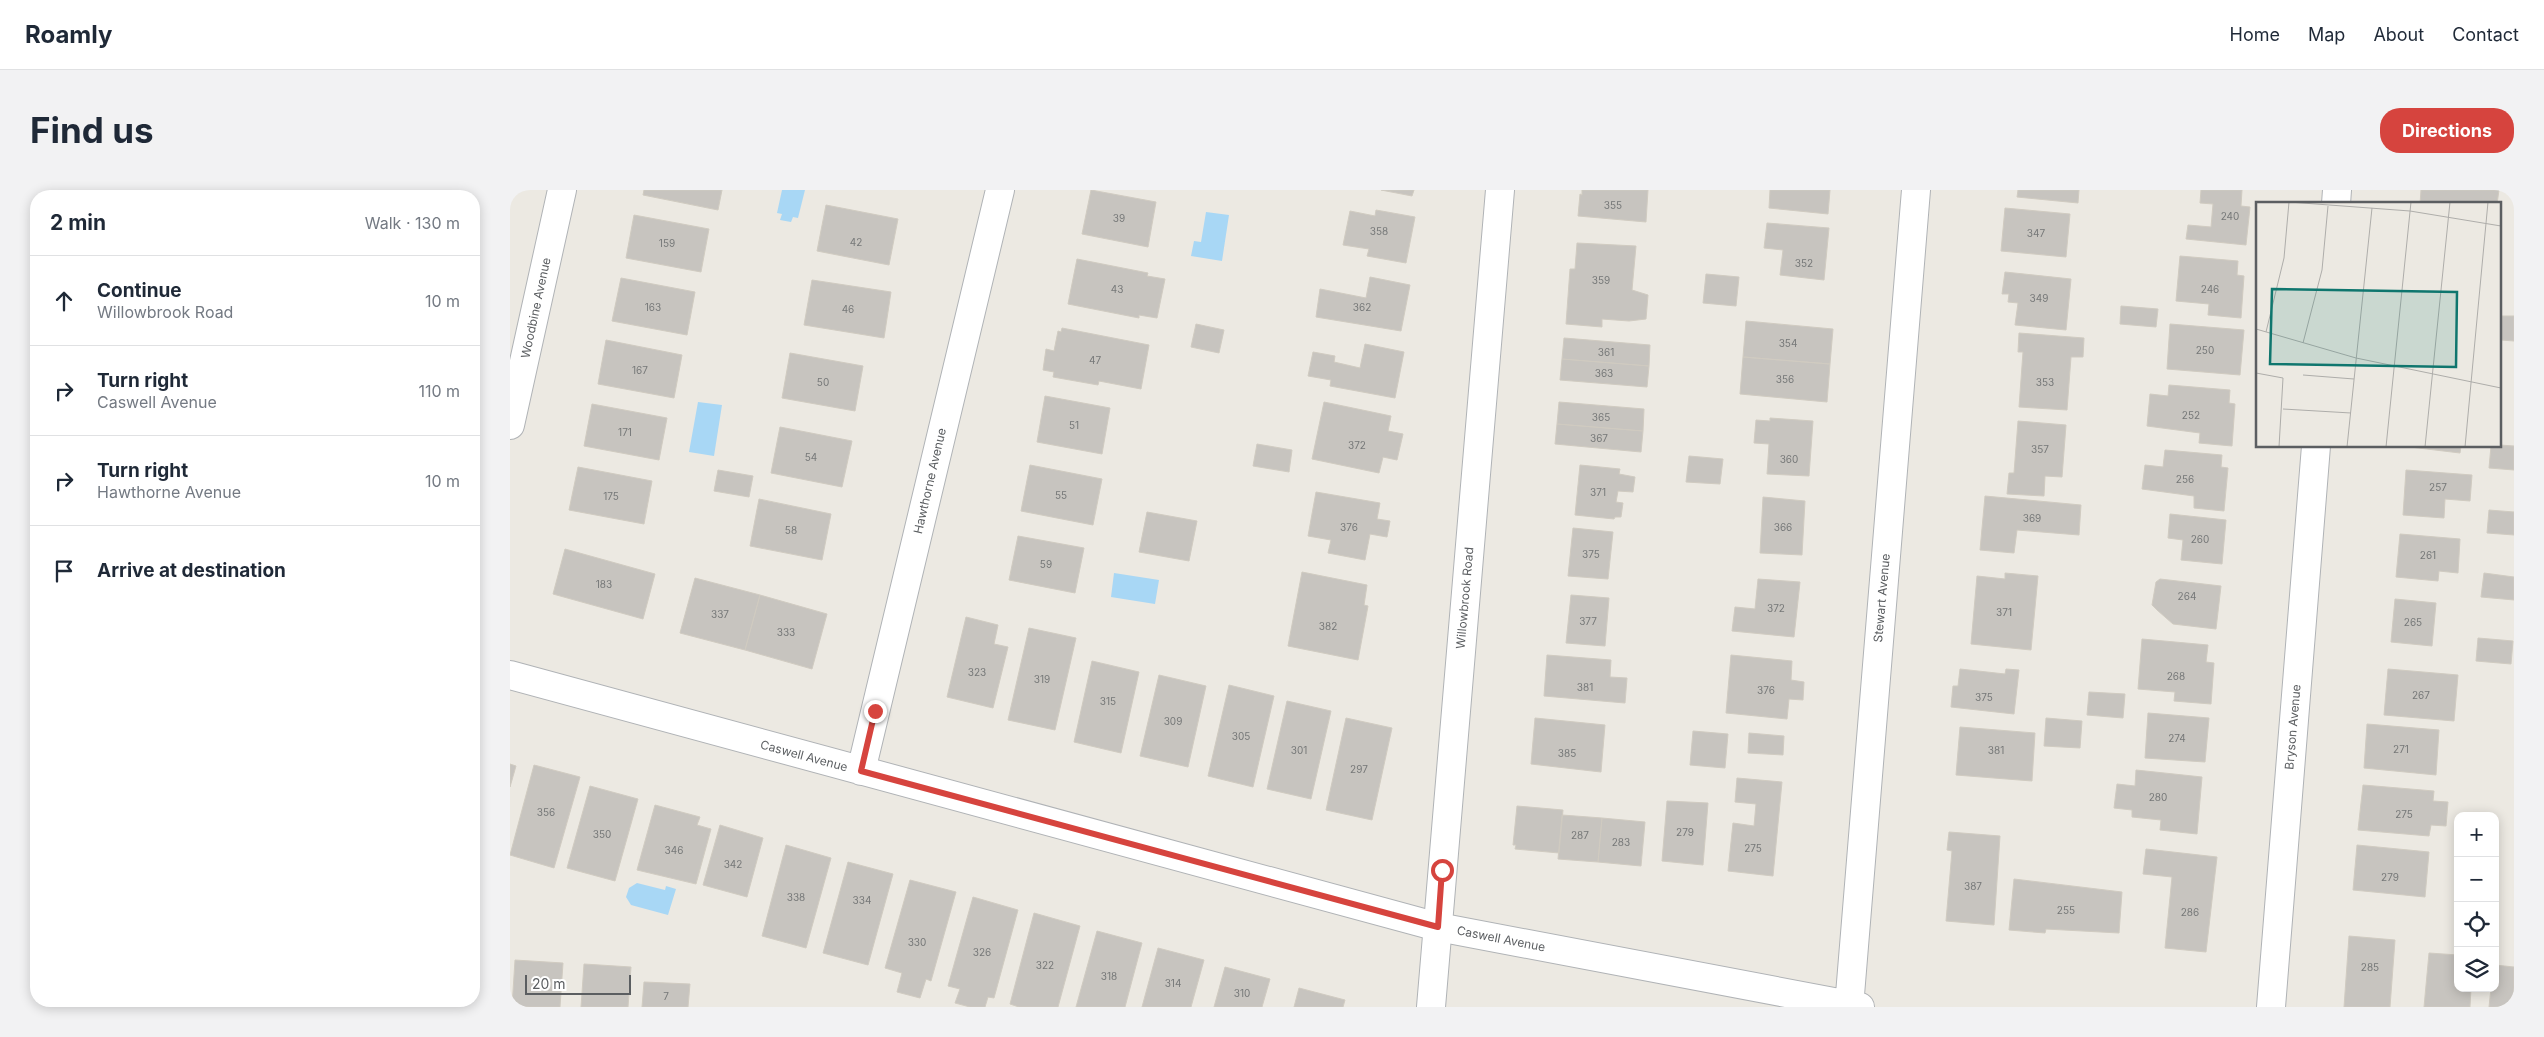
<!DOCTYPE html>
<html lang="en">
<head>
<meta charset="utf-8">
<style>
  :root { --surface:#fff; --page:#f2f2f3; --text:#1f2937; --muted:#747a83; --line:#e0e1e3; --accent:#d6443e }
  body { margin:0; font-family:Inter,sans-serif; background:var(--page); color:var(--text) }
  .controls { position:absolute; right:15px; bottom:15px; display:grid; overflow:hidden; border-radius:10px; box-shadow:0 2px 12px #0003 }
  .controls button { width:45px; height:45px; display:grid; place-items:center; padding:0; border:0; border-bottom:1px solid var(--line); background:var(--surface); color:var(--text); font:25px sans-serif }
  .scale { position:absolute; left:15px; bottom:12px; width:106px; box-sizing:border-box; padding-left:5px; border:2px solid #5b5e61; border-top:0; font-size:14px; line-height:18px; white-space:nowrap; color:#5b5e61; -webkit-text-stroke:4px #fff; paint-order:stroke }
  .stop { position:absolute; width:15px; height:15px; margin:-11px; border:4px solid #d6443e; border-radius:50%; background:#fff }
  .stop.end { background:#d6443e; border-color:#fff; box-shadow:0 1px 5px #0008 }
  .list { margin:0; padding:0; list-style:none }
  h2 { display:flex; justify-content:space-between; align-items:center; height:65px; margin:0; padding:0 20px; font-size:21px }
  h2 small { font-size:16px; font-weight:400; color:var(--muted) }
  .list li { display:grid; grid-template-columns:32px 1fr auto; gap:15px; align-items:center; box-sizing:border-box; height:90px; padding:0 20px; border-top:1px solid var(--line) }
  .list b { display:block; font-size:19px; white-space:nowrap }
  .list p { margin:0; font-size:16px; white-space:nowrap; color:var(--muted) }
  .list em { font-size:16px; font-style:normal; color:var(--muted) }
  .icon { flex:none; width:28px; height:28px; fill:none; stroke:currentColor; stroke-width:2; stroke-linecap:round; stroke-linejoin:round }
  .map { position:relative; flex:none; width:2004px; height:817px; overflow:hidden; border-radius:20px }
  header { display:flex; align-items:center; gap:30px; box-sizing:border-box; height:70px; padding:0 25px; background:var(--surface); border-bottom:1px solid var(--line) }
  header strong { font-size:24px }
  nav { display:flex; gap:28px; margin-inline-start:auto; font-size:18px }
  .intro { display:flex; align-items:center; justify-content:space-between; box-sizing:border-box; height:120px; padding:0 30px }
  h1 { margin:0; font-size:35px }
  .button { padding:12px 22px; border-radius:20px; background:var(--accent); color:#fff; font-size:18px; font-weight:700 }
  main { display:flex; gap:30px; padding:0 30px }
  aside { flex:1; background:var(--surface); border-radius:20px; box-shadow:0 2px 12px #0003 }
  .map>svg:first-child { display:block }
  .water { fill:#a8d7f5 }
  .building { fill:#c7c4bf; stroke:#d0cbc1 }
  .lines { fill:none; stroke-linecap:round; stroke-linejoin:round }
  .minor-casing { stroke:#b0b3b6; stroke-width:30 }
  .tertiary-casing { stroke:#b0b3b6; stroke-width:30 }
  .minor { stroke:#fff; stroke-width:28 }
  .tertiary { stroke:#fff; stroke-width:28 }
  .route { stroke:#d6443e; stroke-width:6 }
  .labels { text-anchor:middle; stroke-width:4.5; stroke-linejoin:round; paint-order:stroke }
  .number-label { font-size:10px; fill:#767878 }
  .street-label { font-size:12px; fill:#5b5e61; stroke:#fff }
  .inset-road { fill:none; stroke:#aeadaa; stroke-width:1 }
  .view { fill:#0f766e; fill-opacity:0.15; stroke:#0f766e; stroke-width:2.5 }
  .inset-edge { fill:none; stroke:#5b5e61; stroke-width:2.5 }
</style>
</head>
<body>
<header>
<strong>Roamly</strong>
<nav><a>Home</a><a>Map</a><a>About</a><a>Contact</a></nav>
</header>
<div class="intro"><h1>Find us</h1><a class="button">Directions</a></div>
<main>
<aside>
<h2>2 min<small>Walk · 130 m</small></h2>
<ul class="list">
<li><svg class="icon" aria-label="ahead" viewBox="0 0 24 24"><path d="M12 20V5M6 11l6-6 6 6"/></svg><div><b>Continue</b><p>Willowbrook Road</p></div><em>10 m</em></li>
<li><svg class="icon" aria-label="right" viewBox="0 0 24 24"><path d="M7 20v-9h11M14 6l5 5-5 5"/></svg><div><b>Turn right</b><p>Caswell Avenue</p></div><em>110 m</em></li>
<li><svg class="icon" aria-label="right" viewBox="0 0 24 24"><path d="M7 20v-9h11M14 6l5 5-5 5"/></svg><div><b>Turn right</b><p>Hawthorne Avenue</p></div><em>10 m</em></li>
<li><svg class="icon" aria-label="arrive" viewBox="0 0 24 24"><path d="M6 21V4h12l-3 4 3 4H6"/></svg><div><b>Arrive at destination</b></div></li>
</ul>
</aside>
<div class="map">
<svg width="2004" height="817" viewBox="0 0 2004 817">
  <rect width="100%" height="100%" fill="#ece9e2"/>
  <path class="water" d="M 272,0 L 295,0 L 288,28 L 283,27 L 281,32 L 270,30 L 272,24 L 267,23 Z
    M 696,22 L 719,25 L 712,71 L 681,66 L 684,51 L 691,52 Z
    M 188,212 L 212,215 L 204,266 L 179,262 Z
    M 604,383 L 649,390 L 645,414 L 601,407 Z
    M 127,693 L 155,700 L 156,696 L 166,699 L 158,725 L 121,715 L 116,707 L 119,698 Z"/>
  <path class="building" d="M 134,0 L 212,0 L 208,20 L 133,5 Z
    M 581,0 L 646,12 L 638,57 L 572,44 Z
    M 871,0 L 904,0 L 902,6 Z
    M 1072,0 L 1138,0 L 1136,32 L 1068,26 L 1070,4 L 1072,5 Z
    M 1260,0 L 1320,0 L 1318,24 L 1259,18 Z
    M 1508,0 L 1569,0 L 1568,13 L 1507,7 Z
    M 1691,0 L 1732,0 L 1731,16 L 1740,17 L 1736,55 L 1676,49 L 1678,35 L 1701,37 L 1703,14 L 1690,13 Z
    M 1911,0 L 1989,0 L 1987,14 L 1910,14 Z
    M 316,15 L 388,29 L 379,75 L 307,61 Z
    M 1495,18 L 1560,24 L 1556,67 L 1491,61 Z
    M 866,20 L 905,27 L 896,73 L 857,66 L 859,59 L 833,55 L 840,21 L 865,26 Z
    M 124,25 L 199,39 L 191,82 L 116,68 Z
    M 1257,33 L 1319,38 L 1314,90 L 1270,85 L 1273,60 L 1254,58 Z
    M 1067,53 L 1126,56 L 1122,100 L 1138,105 L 1136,129 L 1119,131 L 1092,129 L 1092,137 L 1056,134 L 1060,79 L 1065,79 Z
    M 1670,66 L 1728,71 L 1727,85 L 1734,86 L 1731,128 L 1698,125 L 1699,114 L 1666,111 Z
    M 567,69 L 638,83 L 637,86 L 655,89 L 647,128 L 629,125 L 629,128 L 558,114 Z
    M 1495,82 L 1561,89 L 1556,140 L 1505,135 L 1508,113 L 1498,112 L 1499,104 L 1492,104 Z
    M 1196,84 L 1229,87 L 1226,116 L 1193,113 Z
    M 860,87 L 900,95 L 891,141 L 806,127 L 810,99 L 856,108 Z
    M 111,88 L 185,102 L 177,145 L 102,131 Z
    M 302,90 L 381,102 L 374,148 L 294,135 Z
    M 1611,116 L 1648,119 L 1646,137 L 1610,134 Z
    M 1992,126 L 2004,126 L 2004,151 L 1991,150 Z
    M 1236,131 L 1323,139 L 1320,174 L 1233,167 Z
    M 686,134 L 714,140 L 709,163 L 681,157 Z
    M 1660,134 L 1734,140 L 1730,185 L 1657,179 Z
    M 552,138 L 639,155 L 631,199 L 589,191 L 588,195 L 543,187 L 544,182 L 533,180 L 536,159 L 544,161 L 548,141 L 551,142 Z
    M 1509,143 L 1574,148 L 1573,167 L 1561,167 L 1557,220 L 1509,217 L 1513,162 L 1508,162 Z
    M 1054,148 L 1140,155 L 1139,176 L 1052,169 Z
    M 96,150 L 172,165 L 164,208 L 88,194 Z
    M 855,154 L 894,162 L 885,208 L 820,196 L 821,190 L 798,186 L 803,162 L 825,166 L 824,172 L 850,178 Z
    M 280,163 L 353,176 L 345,221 L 272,208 Z
    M 1233,167 L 1320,174 L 1317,212 L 1230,204 Z
    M 1052,169 L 1139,176 L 1137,197 L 1050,190 Z
    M 1659,195 L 1720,200 L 1719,213 L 1725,214 L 1722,256 L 1689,253 L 1690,243 L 1637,236 L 1640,204 L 1658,206 Z
    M 535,206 L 600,218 L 592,264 L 527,252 Z
    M 814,212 L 881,226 L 878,241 L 893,244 L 887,270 L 873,267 L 869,283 L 802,269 Z
    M 1049,212 L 1134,219 L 1133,241 L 1047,234 Z
    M 82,214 L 157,228 L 149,270 L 74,256 Z
    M 1260,228 L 1303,231 L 1299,286 L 1257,284 L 1259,254 L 1244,253 L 1246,230 L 1260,231 Z
    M 1508,231 L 1556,235 L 1552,287 L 1535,286 L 1534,306 L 1497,304 L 1499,283 L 1504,283 Z
    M 1047,234 L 1133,241 L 1131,262 L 1045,254 Z
    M 270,237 L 342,251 L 332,297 L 261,283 Z
    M 747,254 L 782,260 L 779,282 L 743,276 Z
    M 1990,255 L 2004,256 L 2004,280 L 1979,278 L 1981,256 Z
    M 1892,256 L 1951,256 L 1950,263 Z
    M 1655,260 L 1712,265 L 1711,277 L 1718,278 L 1714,321 L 1684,318 L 1684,306 L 1632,299 L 1635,275 L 1653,277 Z
    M 1179,266 L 1213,269 L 1210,294 L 1176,292 Z
    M 520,275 L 592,289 L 583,335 L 511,321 Z
    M 1070,275 L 1110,279 L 1109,284 L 1125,287 L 1123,302 L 1108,301 L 1106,312 L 1113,313 L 1111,327 L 1105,327 L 1104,329 L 1065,325 Z
    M 68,277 L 142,291 L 134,334 L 59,320 Z
    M 208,280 L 243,286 L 239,307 L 204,301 Z
    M 1896,280 L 1962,285 L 1960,311 L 1935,309 L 1934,328 L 1893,325 Z
    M 806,302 L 870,313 L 867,329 L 880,331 L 877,347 L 860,344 L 855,370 L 818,363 L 821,350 L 798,346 Z
    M 1475,306 L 1571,315 L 1569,345 L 1507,340 L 1504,363 L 1470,360 Z
    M 1253,307 L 1295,311 L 1292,365 L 1250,363 Z
    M 249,309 L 321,324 L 312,370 L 240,356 Z
    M 1979,320 L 2004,322 L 2004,345 L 1977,343 Z
    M 637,322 L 687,331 L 679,371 L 629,362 Z
    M 1660,324 L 1716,330 L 1712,374 L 1671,370 L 1673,350 L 1658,348 Z
    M 1063,338 L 1103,342 L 1098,389 L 1058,386 Z
    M 1890,344 L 1950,349 L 1948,383 L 1929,381 L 1928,391 L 1886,387 Z
    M 508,346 L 574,358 L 565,403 L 499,390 Z
    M 55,359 L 145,384 L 133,429 L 43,404 Z
    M 792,382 L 857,395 L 854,415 L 858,416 L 848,470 L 778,456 Z
    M 1495,383 L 1528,386 L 1521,460 L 1461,454 L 1467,386 L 1495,389 Z
    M 1974,383 L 2004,387 L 2004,410 L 1971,407 Z
    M 185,388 L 250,405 L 235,460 L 170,443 Z
    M 1248,389 L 1290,392 L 1284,447 L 1222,441 L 1225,417 L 1245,419 Z
    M 1650,389 L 1711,396 L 1706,439 L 1663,434 L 1647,420 L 1642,415 L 1646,392 Z
    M 250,405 L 317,424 L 302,479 L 235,460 Z
    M 1061,405 L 1099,408 L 1095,456 L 1056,453 Z
    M 1885,409 L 1926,413 L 1922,456 L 1881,452 Z
    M 456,427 L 488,435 L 484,454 L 498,457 L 483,518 L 437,507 Z
    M 519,438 L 566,448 L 545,540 L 498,530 Z
    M 1968,448 L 2003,451 L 2001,474 L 1966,471 Z
    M 1632,449 L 1698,455 L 1696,472 L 1704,473 L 1701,514 L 1664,511 L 1665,502 L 1628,499 Z
    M 1037,465 L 1101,470 L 1100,487 L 1117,488 L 1115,513 L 1034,506 Z
    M 1221,465 L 1282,471 L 1281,490 L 1294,492 L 1293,510 L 1279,509 L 1277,529 L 1216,523 Z
    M 582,471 L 629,482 L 611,563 L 564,552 Z
    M 1450,479 L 1495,484 L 1496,479 L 1509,480 L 1504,524 L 1441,517 L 1443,496 L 1448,496 Z
    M 1878,479 L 1948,485 L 1944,531 L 1874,525 Z
    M 649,485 L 696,496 L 678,577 L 630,566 Z
    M 719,495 L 764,506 L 743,597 L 698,586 Z
    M 1579,502 L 1615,504 L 1613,528 L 1577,525 Z
    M 777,511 L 821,521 L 801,609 L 757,599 Z
    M 1638,523 L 1699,528 L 1695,572 L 1635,568 Z
    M 836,528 L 882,538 L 862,630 L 816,620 Z
    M 1025,528 L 1095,535 L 1091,582 L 1021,574 Z
    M 1536,528 L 1572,531 L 1570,558 L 1534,556 Z
    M 1857,534 L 1929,540 L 1926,585 L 1854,578 Z
    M 1450,537 L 1525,543 L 1522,591 L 1446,585 Z
    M 1183,541 L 1218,544 L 1215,578 L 1180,575 Z
    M 1239,543 L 1274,546 L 1273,565 L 1238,563 Z
    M 0,574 L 6,576 L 0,597 Z
    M 24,575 L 70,587 L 44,678 L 0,665 Z
    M 1626,580 L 1692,587 L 1687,644 L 1650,640 L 1651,630 L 1622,627 L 1622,620 L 1604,618 L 1607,594 L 1625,596 Z
    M 1227,588 L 1272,592 L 1263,686 L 1218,681 L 1223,633 L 1244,636 L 1246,614 L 1225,612 Z
    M 1853,595 L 1924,601 L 1923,611 L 1938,612 L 1936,636 L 1921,635 L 1919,646 L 1848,640 Z
    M 80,596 L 128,609 L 105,691 L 57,678 Z
    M 1157,611 L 1198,613 L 1193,675 L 1152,671 Z
    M 145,615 L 190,627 L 187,635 L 201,639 L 186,694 L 127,680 Z
    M 1007,616 L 1053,620 L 1049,663 L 1005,659 L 1006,655 L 1003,655 Z
    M 1052,625 L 1092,628 L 1088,672 L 1048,669 Z
    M 1092,628 L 1135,632 L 1131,676 L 1088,672 Z
    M 210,635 L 253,648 L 237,707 L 193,695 Z
    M 1439,642 L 1490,646 L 1484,735 L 1436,731 L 1442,661 L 1437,660 Z
    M 276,655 L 321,668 L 296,758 L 252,746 Z
    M 1847,655 L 1919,662 L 1915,707 L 1843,700 Z
    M 1636,659 L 1707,667 L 1696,762 L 1655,758 L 1662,687 L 1633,684 Z
    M 338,672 L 383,684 L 358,775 L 313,763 Z
    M 1504,689 L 1612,702 L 1609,743 L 1536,739 L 1535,743 L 1499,740 Z
    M 400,690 L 446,702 L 421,791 L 416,789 L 410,808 L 387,802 L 392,783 L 375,778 Z
    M 463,707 L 508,720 L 484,808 L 478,807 L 475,817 L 460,817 L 445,813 L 450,799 L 438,796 Z
    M 524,723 L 570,736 L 548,817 L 509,817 L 500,814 Z
    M 587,741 L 632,753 L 615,817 L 566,817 Z
    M 1839,746 L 1885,750 L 1880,817 L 1834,817 Z
    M 648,758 L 694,770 L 681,817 L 632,817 Z
    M 1919,763 L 1948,765 L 1948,798 L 1961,798 L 1960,817 L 1914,817 Z
    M 5,770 L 53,773 L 50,817 L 2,817 Z
    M 74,774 L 121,777 L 118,817 L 71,817 Z
    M 1985,775 L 2004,777 L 2004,817 L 1979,817 L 1981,798 L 1985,798 Z
    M 715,777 L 760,789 L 752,817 L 704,817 Z
    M 134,792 L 180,794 L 178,817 L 132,817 Z
    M 789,798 L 835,810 L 833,817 L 784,817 Z"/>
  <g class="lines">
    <g class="minor-casing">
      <path id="minor" d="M 1826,14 L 1827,0
        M 0,235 L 52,0
        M 0,485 L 928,737 L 1350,817
        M 351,581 L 490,0
        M 1339,817 L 1406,0
        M 1761,817 L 1806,256"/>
    </g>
    <g class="tertiary-casing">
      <path id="tertiary" d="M 921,817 L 990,0"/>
    </g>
    <use href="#minor" class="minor"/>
    <use href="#tertiary" class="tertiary"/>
  </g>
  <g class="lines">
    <path class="route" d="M 365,521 L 351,581 L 928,737 L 932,680"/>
  </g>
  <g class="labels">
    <g class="number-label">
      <text x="1103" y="19">355</text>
      <text x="1720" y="30">240</text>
      <text x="609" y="32">39</text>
      <text x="869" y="45">358</text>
      <text x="1526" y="47">347</text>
      <text x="346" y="56">42</text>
      <text x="157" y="57">159</text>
      <text x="1294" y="77">352</text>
      <text x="1091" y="94">359</text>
      <text x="607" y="103">43</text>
      <text x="1700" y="103">246</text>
      <text x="1529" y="112">349</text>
      <text x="143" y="121">163</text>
      <text x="852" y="121">362</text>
      <text x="338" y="123">46</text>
      <text x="1278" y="157">354</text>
      <text x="1695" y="164">250</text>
      <text x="1096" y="166">361</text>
      <text x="585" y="174">47</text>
      <text x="130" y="184">167</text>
      <text x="1094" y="187">363</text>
      <text x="1275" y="193">356</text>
      <text x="313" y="196">50</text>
      <text x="1535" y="196">353</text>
      <text x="1681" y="229">252</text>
      <text x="1091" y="231">365</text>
      <text x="564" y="239">51</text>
      <text x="115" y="246">171</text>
      <text x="1089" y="252">367</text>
      <text x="847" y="259">372</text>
      <text x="1530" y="263">357</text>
      <text x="301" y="271">54</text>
      <text x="1279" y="273">360</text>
      <text x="1675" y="293">256</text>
      <text x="1928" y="301">257</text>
      <text x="1088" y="306">371</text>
      <text x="551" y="309">55</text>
      <text x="101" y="310">175</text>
      <text x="1522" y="332">369</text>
      <text x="839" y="341">376</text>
      <text x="1273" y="341">366</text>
      <text x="281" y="344">58</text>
      <text x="1690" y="353">260</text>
      <text x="1081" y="368">375</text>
      <text x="1918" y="369">261</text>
      <text x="536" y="378">59</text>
      <text x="94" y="398">183</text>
      <text x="1677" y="410">264</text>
      <text x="1266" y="422">372</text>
      <text x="1494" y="426">371</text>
      <text x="210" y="428">337</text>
      <text x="1078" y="435">377</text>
      <text x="1903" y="436">265</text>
      <text x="818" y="440">382</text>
      <text x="276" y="446">333</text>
      <text x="467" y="486">323</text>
      <text x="1666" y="490">268</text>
      <text x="532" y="493">319</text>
      <text x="1075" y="501">381</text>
      <text x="1256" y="504">376</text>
      <text x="1911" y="509">267</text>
      <text x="1474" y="511">375</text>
      <text x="598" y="515">315</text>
      <text x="663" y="535">309</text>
      <text x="731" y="550">305</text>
      <text x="1667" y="552">274</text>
      <text x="1891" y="563">271</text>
      <text x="789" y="564">301</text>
      <text x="1486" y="564">381</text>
      <text x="1057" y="567">385</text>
      <text x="849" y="583">297</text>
      <text x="1648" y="611">280</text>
      <text x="36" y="626">356</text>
      <text x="1894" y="628">275</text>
      <text x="1175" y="646">279</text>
      <text x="92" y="648">350</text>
      <text x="1070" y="649">287</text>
      <text x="1111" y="656">283</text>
      <text x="1243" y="662">275</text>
      <text x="164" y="664">346</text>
      <text x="223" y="678">342</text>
      <text x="1880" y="691">279</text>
      <text x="1463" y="700">387</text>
      <text x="286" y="711">338</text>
      <text x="352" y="714">334</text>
      <text x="1556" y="724">255</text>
      <text x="1680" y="726">286</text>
      <text x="407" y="756">330</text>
      <text x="472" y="766">326</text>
      <text x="535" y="779">322</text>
      <text x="1860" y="781">285</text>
      <text x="599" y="790">318</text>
      <text x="663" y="797">314</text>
      <text x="732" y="807">310</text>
      <text x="156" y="810">7</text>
    </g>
    <g class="street-label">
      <text transform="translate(26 118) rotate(-78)" y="4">Woodbine Avenue</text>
      <text transform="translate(420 291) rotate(-77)" y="4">Hawthorne Avenue</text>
      <text transform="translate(955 408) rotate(-85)" y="4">Willowbrook Road</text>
      <text transform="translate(1372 408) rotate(-85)" y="4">Stewart Avenue</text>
      <text transform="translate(1783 537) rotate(-85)" y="4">Bryson Avenue</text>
      <text transform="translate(294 566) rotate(15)" y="4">Caswell Avenue</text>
      <text transform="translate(991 749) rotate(11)" y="4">Caswell Avenue</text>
    </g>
  </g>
  <g transform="translate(1746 12)">
    <rect width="245" height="245" fill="#ece9e2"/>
    <path class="inset-road" d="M 33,0 L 154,9 L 245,24M 0,127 L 100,156 L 245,186M 10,130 L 28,56 L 33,0M 47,141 L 66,68 L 72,4M 0,171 L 27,176 L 23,245M 47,173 L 98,177M 27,207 L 95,211M 91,245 L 116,6M 130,245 L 155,0M 169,245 L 194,0M 209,245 L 232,0"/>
    <path class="view" d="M 16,87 L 201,90 L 200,165 L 14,162 Z"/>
    <rect width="245" height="245" class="inset-edge"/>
  </g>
</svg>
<div class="controls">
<button>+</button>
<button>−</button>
<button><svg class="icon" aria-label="locate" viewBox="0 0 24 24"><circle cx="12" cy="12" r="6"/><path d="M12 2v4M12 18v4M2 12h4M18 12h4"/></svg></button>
<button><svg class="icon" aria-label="layers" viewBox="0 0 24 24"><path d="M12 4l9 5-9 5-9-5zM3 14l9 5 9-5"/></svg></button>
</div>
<div class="scale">20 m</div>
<div class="stop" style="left:932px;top:680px"></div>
<div class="stop end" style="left:365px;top:521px"></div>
</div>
</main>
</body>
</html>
